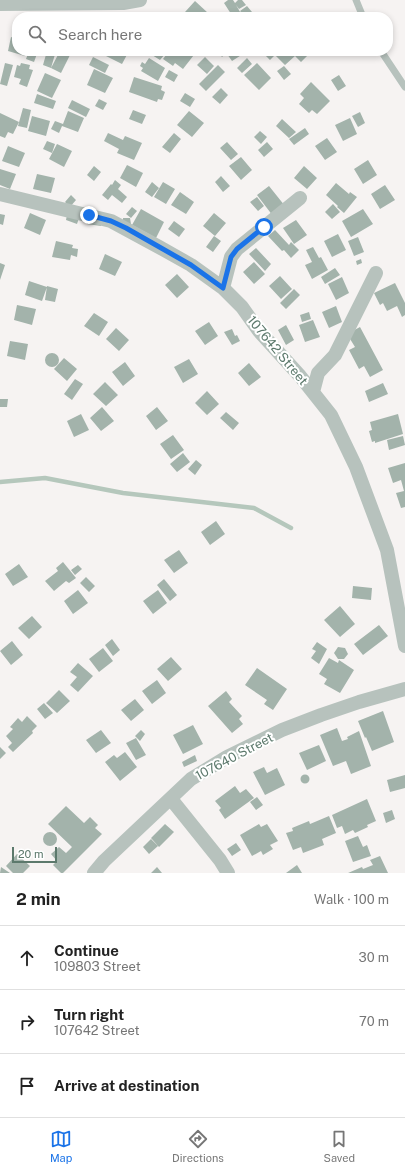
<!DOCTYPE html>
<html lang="en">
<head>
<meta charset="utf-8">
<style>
  :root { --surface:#fff; --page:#f2f2f2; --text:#222; --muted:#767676; --line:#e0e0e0; --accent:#1a73e8 }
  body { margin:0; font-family:"Public Sans",sans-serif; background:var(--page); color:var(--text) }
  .scale { position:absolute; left:12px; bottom:10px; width:45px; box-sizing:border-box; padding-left:4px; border:2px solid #5c796c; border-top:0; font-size:11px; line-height:14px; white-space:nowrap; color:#5c796c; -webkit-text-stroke:3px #fff; paint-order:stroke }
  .stop { position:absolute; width:12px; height:12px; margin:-9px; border:3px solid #1a73e8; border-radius:50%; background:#fff }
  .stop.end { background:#1a73e8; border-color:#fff; box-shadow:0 1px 4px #0008 }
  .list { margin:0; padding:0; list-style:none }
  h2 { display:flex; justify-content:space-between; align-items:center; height:52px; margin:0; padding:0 16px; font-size:17px }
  h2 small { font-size:13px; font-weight:400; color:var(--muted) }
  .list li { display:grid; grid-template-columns:26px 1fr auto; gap:12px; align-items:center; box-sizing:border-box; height:64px; padding:0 16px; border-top:1px solid var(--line) }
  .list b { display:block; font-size:15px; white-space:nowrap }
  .list p { margin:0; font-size:13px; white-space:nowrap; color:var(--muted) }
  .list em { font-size:13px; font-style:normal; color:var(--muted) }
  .icon { flex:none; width:22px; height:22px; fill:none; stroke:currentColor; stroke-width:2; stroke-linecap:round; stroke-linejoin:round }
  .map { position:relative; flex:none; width:405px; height:873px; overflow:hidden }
  .search { position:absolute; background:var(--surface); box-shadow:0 2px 6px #0003; left:12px; right:12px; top:12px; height:44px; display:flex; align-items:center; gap:10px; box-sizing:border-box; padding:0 14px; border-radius:16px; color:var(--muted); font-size:15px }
  .sheet { height:244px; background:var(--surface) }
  nav { display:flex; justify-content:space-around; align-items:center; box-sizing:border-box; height:56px; border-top:1px solid var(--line); background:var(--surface); font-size:11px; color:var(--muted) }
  nav a { display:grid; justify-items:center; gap:2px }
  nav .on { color:var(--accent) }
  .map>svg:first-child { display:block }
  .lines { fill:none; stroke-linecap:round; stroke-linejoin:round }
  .stream { stroke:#b5c7bc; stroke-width:4.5 }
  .building { fill:#a3b3ab }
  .lane { stroke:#b7c2bd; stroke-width:7 }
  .street { stroke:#b7c2bd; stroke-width:14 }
  .route { stroke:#1a73e8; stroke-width:5 }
  .labels { text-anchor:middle; stroke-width:4; stroke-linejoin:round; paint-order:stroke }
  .street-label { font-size:13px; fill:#5c796c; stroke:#fff }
</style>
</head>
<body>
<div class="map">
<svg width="405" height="873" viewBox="0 0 405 873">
  <rect width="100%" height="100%" fill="#f6f3f2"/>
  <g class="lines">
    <path class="stream" d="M 0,482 L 45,478 L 123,493 L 254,508 L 291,528"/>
  </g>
  <path class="building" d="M 228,0 L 233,0 L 235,3 L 238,0 L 242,0 L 246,5 L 239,9 L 236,5 L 243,17 L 233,17 L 224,3 Z
    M 195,1 L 208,13 L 204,17 L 190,17 L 185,12 Z
    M 247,6 L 252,12 L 245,17 L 240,11 Z
    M 11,37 L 17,39 L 17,51 L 26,51 L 25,56 L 8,51 Z
    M 29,51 L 38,51 L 34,62 L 26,59 Z
    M 47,51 L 56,51 L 51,68 L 43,65 Z
    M 60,51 L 70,55 L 61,73 L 51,68 Z
    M 102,51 L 129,51 L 122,64 L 104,55 L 105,52 Z
    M 155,51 L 197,51 L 183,69 L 175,63 L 173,66 L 163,59 L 166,55 L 165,54 L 160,60 L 152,55 Z
    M 217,51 L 228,51 L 222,57 Z
    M 231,51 L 241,51 L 243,54 L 232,61 L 227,54 Z
    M 267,51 L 269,51 L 274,56 L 270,60 L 264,54 Z
    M 271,51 L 312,51 L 301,62 L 295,56 L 285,65 Z
    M 93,57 L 109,65 L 105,73 L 89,65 Z
    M 205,57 L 214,66 L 207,74 L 197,65 Z
    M 149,58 L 165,68 L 158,81 L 141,71 L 143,68 L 140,66 L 142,62 L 145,64 Z
    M 247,58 L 252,64 L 242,73 L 237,68 Z
    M 5,63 L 13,65 L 7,86 L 0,84 Z
    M 21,63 L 30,65 L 29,69 L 33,70 L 27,87 L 19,84 L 21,79 L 14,77 L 17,65 L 20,66 Z
    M 257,63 L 271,78 L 259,90 L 244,75 Z
    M 218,65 L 225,72 L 206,91 L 199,84 Z
    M 284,66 L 291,74 L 284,80 L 277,71 Z
    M 94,69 L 113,78 L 105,93 L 87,85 Z
    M 169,70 L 178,75 L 174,82 L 165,77 Z
    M 45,73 L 61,80 L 52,98 L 37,91 Z
    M 339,75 L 346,86 L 338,91 L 331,80 Z
    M 134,77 L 162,86 L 161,90 L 165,92 L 162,100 L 158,99 L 157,102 L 129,92 Z
    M 311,82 L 330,101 L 317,114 L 312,110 L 309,113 L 299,104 L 304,98 L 300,94 Z
    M 221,88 L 228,95 L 220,104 L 212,97 Z
    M 185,93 L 195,99 L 190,107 L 180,101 Z
    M 37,94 L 56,101 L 53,109 L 34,103 Z
    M 99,99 L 107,103 L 103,110 L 95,106 Z
    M 72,100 L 90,109 L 86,117 L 68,108 Z
    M 23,108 L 31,110 L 27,128 L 18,126 Z
    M 133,110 L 146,115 L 142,124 L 129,119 Z
    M 68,111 L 84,118 L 78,132 L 62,126 L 59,133 L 51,129 L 55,121 L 63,124 Z
    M 189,111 L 204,123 L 192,137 L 177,125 Z
    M 360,112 L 365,123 L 358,127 L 352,116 Z
    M 0,113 L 19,122 L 13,134 L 8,132 L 5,138 L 0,136 Z
    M 32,116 L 50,121 L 46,136 L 28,131 Z
    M 350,118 L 357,134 L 343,141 L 335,125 Z
    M 282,119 L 296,132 L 289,138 L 276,126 Z
    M 305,128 L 309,134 L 294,145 L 289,139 Z
    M 260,131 L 267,137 L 261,144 L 254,137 Z
    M 108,133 L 123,140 L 125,136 L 142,143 L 134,160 L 117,153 L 119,149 L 104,141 Z
    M 174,133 L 181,139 L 170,153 L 162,147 Z
    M 327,138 L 337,152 L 325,160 L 315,146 Z
    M 47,141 L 55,144 L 52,153 L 43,149 Z
    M 227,142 L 238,154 L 231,160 L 220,148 Z
    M 267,142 L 273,149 L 264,157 L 258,150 Z
    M 57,144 L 72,151 L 64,167 L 49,159 Z
    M 8,146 L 25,153 L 19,167 L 2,161 Z
    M 241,157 L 252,170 L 241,180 L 229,166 Z
    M 368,160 L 377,175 L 363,184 L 354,169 Z
    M 127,165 L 143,173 L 136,187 L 120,178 Z
    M 94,166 L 101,172 L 94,181 L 87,175 Z
    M 304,166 L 317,178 L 307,189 L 294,178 Z
    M 0,169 L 16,174 L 10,189 L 0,185 Z
    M 37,174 L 55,178 L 51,193 L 33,189 Z
    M 221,176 L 230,186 L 223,192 L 215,182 Z
    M 115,180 L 121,185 L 118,189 L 127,197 L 122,203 L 112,195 L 108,200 L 102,195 L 111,184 L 112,185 Z
    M 152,182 L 159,188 L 152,197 L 145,192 Z
    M 163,182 L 175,189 L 166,204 L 154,197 Z
    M 336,183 L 349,194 L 350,192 L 357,197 L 344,213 L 337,207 L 338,206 L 326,195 Z
    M 385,185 L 395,200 L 380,209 L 371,194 Z
    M 269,186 L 285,206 L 273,216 L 257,195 Z
    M 180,192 L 194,202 L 186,214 L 171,205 Z
    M 71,195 L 76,200 L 70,207 L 65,202 Z
    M 257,197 L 264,206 L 258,211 L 250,202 Z
    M 333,204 L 340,212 L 332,219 L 325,212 Z
    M 132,207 L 137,211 L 131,218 L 126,214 Z
    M 141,209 L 164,222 L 156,238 L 132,225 Z
    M 363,209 L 373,224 L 351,237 L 342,221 Z
    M 30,213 L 46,220 L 40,235 L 24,228 Z
    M 214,213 L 226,223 L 215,236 L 203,226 Z
    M 0,214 L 5,215 L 3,225 L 0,224 Z
    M 67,215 L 79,218 L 77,224 L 66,220 Z
    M 88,218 L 102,220 L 101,226 L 87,224 Z
    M 123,218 L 130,218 L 131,224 L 123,225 Z
    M 296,220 L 307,235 L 294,244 L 283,228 Z
    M 174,221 L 185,229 L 179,237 L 168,229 Z
    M 275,230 L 289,245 L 291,242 L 299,250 L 291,258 L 284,250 L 282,251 L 268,236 Z
    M 338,234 L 346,250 L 332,257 L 324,241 Z
    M 214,236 L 221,241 L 213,252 L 206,247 Z
    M 358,237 L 364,252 L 354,256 L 348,241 Z
    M 56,241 L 73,245 L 72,248 L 78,249 L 77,257 L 71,255 L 70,260 L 52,257 Z
    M 313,247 L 319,258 L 321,257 L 328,270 L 312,279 L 305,265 L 312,262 L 306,250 Z
    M 256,248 L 271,264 L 265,271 L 249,254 Z
    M 105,254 L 122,262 L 115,276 L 99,269 Z
    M 361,259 L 362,263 L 357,265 L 356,261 Z
    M 254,262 L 265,274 L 254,284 L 243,272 Z
    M 0,263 L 5,265 L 0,280 Z
    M 335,268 L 340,275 L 325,284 L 321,277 Z
    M 177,274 L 189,287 L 177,298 L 165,285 Z
    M 280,276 L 292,289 L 281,299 L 269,286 Z
    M 342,277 L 349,293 L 336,300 L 328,284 Z
    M 29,281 L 47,287 L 42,301 L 25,295 Z
    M 395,283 L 405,303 L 405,315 L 402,317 L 397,306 L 387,311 L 383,303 L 380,305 L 374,293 Z
    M 47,286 L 58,289 L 55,302 L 45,300 Z
    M 294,289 L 300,295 L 286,309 L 280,303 Z
    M 17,305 L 36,309 L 32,325 L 14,320 Z
    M 336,306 L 342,322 L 329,328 L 322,312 Z
    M 309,312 L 311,319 L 302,322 L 300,315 Z
    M 94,313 L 108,322 L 99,336 L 84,326 Z
    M 313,320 L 320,337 L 305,342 L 299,325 Z
    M 209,322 L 218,336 L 205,345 L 195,331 Z
    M 286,325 L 294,340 L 286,345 L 278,330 Z
    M 360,327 L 383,370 L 370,377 L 364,366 L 359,369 L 349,350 L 355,347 L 347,334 Z
    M 116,328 L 129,340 L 119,351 L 106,339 Z
    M 232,329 L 235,336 L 237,335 L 240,341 L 232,345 L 224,332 Z
    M 10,341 L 28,344 L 25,360 L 7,356 Z
    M45 360a7 7 0 1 1 14 0a7 7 0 1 1-14 0Z
    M 64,358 L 77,369 L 67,381 L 54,369 Z
    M 189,359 L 198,374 L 183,383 L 174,367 Z
    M 125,362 L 135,376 L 123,386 L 112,372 Z
    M 249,363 L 261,377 L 249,386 L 238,373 Z
    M 75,379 L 83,384 L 72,400 L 64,394 Z
    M 105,382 L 118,395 L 106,406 L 93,394 Z
    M 383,383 L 388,394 L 369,402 L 365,391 Z
    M 207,391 L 219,404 L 207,415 L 195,403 Z
    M 0,399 L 8,399 L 7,407 L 0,407 Z
    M 102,407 L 114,421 L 101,431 L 90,418 Z
    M 157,407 L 168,421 L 156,430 L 146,416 Z
    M 226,412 L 239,423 L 233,430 L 220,418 Z
    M 81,414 L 89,430 L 74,437 L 67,421 Z
    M 398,414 L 403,434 L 375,443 L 375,441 L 372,442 L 369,431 L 372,430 L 370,422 Z
    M 173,435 L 184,450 L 171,459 L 160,444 Z
    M 403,436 L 405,445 L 389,450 L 387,440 Z
    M 183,453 L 190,462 L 177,472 L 170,464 Z
    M 196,460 L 202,465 L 195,475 L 188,469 Z
    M 405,463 L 405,507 L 401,508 L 396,493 L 404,491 L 401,480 L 393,483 L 388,468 Z
    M 216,521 L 225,534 L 210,545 L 201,532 Z
    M 179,550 L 188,563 L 174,573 L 164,560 Z
    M 63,562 L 76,578 L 69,583 L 66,581 L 54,591 L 45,581 L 58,571 L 56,568 Z
    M 19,564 L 28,577 L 13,586 L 5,574 Z
    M 78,565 L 82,569 L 75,575 L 71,570 Z
    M 86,577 L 95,586 L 89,592 L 80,583 Z
    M 164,579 L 177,595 L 170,601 L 157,585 Z
    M 353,586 L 372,588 L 371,600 L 352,598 Z
    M 78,590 L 88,603 L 73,614 L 64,601 Z
    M 158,590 L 167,603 L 153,614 L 143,601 Z
    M 340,606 L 355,624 L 340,637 L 324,620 Z
    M 32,616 L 42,627 L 29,639 L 18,628 Z
    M 379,625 L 388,636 L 363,655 L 354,644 Z
    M 112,639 L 120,650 L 113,656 L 105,645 Z
    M 12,641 L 23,655 L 11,665 L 0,651 Z
    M 317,642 L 327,649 L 319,664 L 311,658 L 316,651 L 312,649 Z
    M 338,647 L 345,648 L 348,654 L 344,659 L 338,659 L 334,653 Z
    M 103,648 L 113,661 L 99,672 L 89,659 Z
    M 171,657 L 182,669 L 168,681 L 157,669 Z
    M 329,658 L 338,663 L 339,660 L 354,670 L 340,693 L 324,684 L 327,679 L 319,674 Z
    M 78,663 L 93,676 L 78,692 L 70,685 L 77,677 L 70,672 Z
    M 257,668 L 287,689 L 273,710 L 264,704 L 267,700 L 245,685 Z
    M 157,680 L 166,693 L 152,704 L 142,691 Z
    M 59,690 L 70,701 L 57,713 L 46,703 Z
    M 226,691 L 232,699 L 229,702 L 242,716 L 239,719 L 243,724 L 232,733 L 208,706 Z
    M 135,699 L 144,710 L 131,721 L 121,710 Z
    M 44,703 L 53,713 L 45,719 L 37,709 Z
    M 383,711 L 394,742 L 372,751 L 366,737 L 365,738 L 358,721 Z
    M 27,716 L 37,726 L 32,731 L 33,733 L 13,752 L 8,747 L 12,743 L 6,736 L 13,729 L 10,727 L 18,718 L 22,722 Z
    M 193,725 L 203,744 L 183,754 L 173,735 Z
    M 337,728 L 342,741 L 348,739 L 347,737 L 359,731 L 371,766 L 351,774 L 346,761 L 333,766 L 320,735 Z
    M 101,730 L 111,743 L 96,753 L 86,740 Z
    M 141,730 L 145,734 L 140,741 L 135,736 Z
    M 136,738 L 146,755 L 136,760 L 126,743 Z
    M 319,745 L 326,761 L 307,770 L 299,753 Z
    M 0,747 L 6,753 L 0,759 Z
    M 125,752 L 137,767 L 120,781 L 105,762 L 114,755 L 117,758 Z
    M 195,755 L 197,761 L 184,767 L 182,762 Z
    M 264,767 L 267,773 L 277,768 L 285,785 L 265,795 L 253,772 Z
    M300.5 779a4.5 4.5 0 1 1 9 0a4.5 4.5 0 1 1-9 0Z
    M 405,775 L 405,788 L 390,792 L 387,780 Z
    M 235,786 L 240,793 L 246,789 L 254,798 L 225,819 L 219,810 L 221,808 L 215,801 Z
    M 257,797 L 263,805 L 256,810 L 250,802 Z
    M 367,799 L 376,821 L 367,825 L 368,827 L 355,833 L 353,830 L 345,834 L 342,826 L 337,828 L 332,815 Z
    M 66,806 L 84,823 L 90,817 L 98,825 L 95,828 L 102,834 L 63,873 L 61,873 L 53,865 L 57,861 L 51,854 L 59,847 L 66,853 L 72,847 L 48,824 Z
    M 392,810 L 395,819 L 386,823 L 383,813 Z
    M 329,816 L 336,833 L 322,839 L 324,845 L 303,853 L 301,847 L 293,850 L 286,833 L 293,831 L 292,828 L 309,821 L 310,824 Z
    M 165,824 L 174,832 L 159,847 L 151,838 Z
    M 259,824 L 261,827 L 267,824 L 278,841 L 270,845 L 273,849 L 263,855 L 261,851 L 252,856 L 240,835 Z
    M43 839a7 7 0 1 1 14 0a7 7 0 1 1-14 0Z
    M 358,836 L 363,847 L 367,845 L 371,856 L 353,862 L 345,841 Z
    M 151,839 L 158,846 L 149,854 L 143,847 Z
    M 236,843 L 241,850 L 232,856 L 227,849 Z
    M 17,854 L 30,866 L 23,873 L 13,873 L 6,866 Z
    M 380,856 L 388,873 L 348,873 L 362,867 L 363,869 L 373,865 L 370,860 Z
    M 297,865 L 302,873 L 286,873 Z
    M 1,867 L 10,873 L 0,873 Z
    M 157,867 L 162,873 L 151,873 Z"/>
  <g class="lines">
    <path class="lane" d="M 356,0 L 363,17
      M 381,51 L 405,87"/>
    <path class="street" d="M 0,4 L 123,3 L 140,0
      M 0,194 L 111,221 L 159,247 L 191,265 L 223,288 L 242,307 L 259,331 L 300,376 L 331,415 L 356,467 L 387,550 L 405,646
      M 223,288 L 231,257 L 237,249 L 300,198
      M 313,392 L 318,373 L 335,355 L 376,273
      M 171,799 L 220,860 L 228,873
      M 94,873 L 104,861 L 191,779 L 227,757 L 282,730 L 321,715 L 359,702 L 405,689"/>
  </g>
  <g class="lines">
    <path class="route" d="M 89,215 L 111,221 L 126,228 L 191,265 L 223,288 L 231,257 L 237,249 L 264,227"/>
  </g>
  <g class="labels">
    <g class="street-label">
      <text transform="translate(278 350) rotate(50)" y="5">107642 Street</text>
      <text transform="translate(234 756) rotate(-28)" y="5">107640 Street</text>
    </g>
  </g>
</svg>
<div class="scale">20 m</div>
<div class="stop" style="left:264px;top:227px"></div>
<div class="stop end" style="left:89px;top:215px"></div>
<div class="search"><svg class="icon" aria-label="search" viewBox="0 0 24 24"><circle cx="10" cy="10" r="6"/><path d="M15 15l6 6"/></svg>Search here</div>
</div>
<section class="sheet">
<h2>2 min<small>Walk · 100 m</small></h2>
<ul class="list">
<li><svg class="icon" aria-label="ahead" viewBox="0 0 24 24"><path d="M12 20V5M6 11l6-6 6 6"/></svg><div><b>Continue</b><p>109803 Street</p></div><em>30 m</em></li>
<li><svg class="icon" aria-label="right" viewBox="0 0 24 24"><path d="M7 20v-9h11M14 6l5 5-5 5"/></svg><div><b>Turn right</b><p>107642 Street</p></div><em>70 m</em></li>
<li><svg class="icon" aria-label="arrive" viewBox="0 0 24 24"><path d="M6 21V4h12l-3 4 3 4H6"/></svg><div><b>Arrive at destination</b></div></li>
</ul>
</section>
<nav>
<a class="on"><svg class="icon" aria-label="map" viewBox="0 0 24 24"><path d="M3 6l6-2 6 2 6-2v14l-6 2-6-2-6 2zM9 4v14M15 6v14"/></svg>Map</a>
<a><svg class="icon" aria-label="directions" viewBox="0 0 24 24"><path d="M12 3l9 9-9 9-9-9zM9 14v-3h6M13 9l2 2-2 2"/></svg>Directions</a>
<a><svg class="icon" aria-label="saved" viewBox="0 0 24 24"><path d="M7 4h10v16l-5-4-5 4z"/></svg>Saved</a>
</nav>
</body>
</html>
